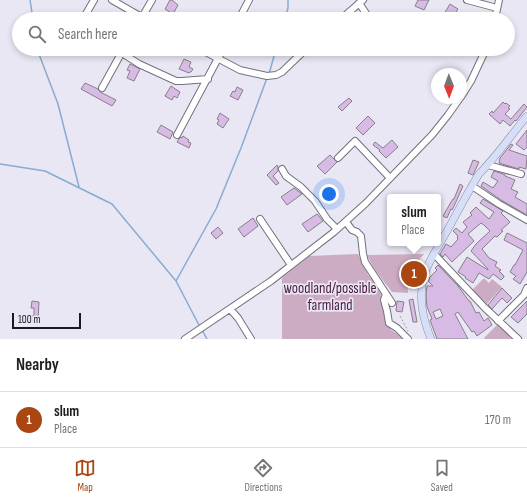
<!DOCTYPE html>
<html lang="en">
<head>
<meta charset="utf-8">
<style>
  :root { --surface:#fff; --page:#f2f2f2; --text:#202124; --muted:#757577; --line:#e0e0e0; --accent:#a94612 }
  body { margin:0; font-family:"Sofia Sans Condensed",sans-serif; background:var(--page); color:var(--text) }
  .compass { position:absolute; left:431px; top:68px; width:36px; height:36px; border-radius:50%; background:var(--surface); box-shadow:0 2px 6px #0003; rotate:179deg }
  .scale { position:absolute; left:12px; bottom:10px; width:69px; box-sizing:border-box; padding-left:4px; border:2px solid #1a191d; border-top:0; font-size:11px; line-height:14px; white-space:nowrap; color:#1a191d; -webkit-text-stroke:3px #e9e7f4; paint-order:stroke }
  .you { position:absolute; left:329px; top:194px; width:14px; height:14px; margin:-10px; border:3px solid #fff; border-radius:50%; background:#1a73e8; box-shadow:0 0 0 6px #1a73e833 }
  .badge { display:grid; place-items:center; width:26px; height:26px; border-radius:50%; background:var(--accent); color:#fff; font-size:13px; font-weight:700 }
  .pin { position:absolute; translate:-50% -50%; border:2px solid #fff; box-shadow:0 1px 4px #0006 }
  .popup { position:absolute; left:387px; top:194px; width:54px; height:52px; box-sizing:border-box; display:grid; place-content:center; border-radius:4px; background:var(--surface); filter:drop-shadow(0 1px 3px #0005); font-size:13px; white-space:nowrap; color:var(--muted) }
  .popup b { font-size:15px; color:var(--text) }
  .popup::after { content:''; position:absolute; left:50%; top:100%; margin-left:-8px; border:8px solid transparent; border-top-color:var(--surface) }
  .list { margin:0; padding:0; list-style:none }
  h2 { display:flex; justify-content:space-between; align-items:center; height:52px; margin:0; padding:0 16px; font-size:17px }
  h2 small { font-size:13px; font-weight:400; color:var(--muted) }
  .list li { display:grid; grid-template-columns:26px 1fr auto; gap:12px; align-items:center; box-sizing:border-box; height:56px; padding:0 16px; border-top:1px solid var(--line) }
  .list b { display:block; font-size:15px; white-space:nowrap }
  .list p { margin:0; font-size:13px; white-space:nowrap; color:var(--muted) }
  .list em { font-size:13px; font-style:normal; color:var(--muted) }
  .icon { flex:none; width:22px; height:22px; fill:none; stroke:currentColor; stroke-width:2; stroke-linecap:round; stroke-linejoin:round }
  .map { position:relative; flex:none; width:527px; height:339px; overflow:hidden }
  .search { position:absolute; background:var(--surface); box-shadow:0 2px 6px #0003; left:12px; right:12px; top:12px; height:44px; display:flex; align-items:center; gap:10px; box-sizing:border-box; padding:0 14px; border-radius:22px; color:var(--muted); font-size:15px }
  .sheet { height:108px; background:var(--surface) }
  nav { display:flex; justify-content:space-around; align-items:center; box-sizing:border-box; height:56px; border-top:1px solid var(--line); background:var(--surface); font-size:11px; color:var(--muted) }
  nav a { display:grid; justify-items:center; gap:2px }
  nav .on { color:var(--accent) }
  .map>svg:first-child { display:block }
  .green { fill:#ccacc2 }
  .lines { fill:none; stroke-linecap:round; stroke-linejoin:round }
  .stream { stroke:#89abcf; stroke-width:1.5 }
  .building { fill:#d8bbe4; stroke:#867f89; fill-rule:evenodd }
  .minor-casing { stroke:#73717c; stroke-width:8 }
  .major-casing { stroke:#838ba7; stroke-width:8 }
  .path { stroke:#9d9ba5; stroke-width:1; stroke-dasharray:2 2; stroke-linecap:butt }
  .minor { stroke:#fff; stroke-width:6 }
  .major { stroke:#d7def7; stroke-width:7 }
  .labels { text-anchor:middle; stroke-width:3.5; stroke-linejoin:round; paint-order:stroke }
  .park-label { font-size:15px; fill:#4c1940; stroke:#e9e7f4 }
</style>
</head>
<body>
<div class="map">
<svg width="527" height="339" viewBox="0 0 527 339">
  <rect width="100%" height="100%" fill="#e9e7f4"/>
  <path class="green" d="M 358,254 L 368,275 L 379,286 L 388,323 L 391,330 L 406,339 L 282,339 L 282,278 L 309,256 Z
    M 424,254 L 416,264 L 407,282 L 408,293 L 392,292 C 383,280 373,269 367,255 Z
    M 484,278 L 489,283 L 492,279 L 502,287 L 487,304 L 472,290 Z
    M 502,320 L 523,339 L 485,339 L 484,338 Z"/>
  <g class="lines">
    <path class="stream" d="M 30,0 L 33,19
      M 285,19 L 288,8 L 288,0
      M 37,49 L 58,104 L 79,187
      M 269,74 L 276,49
      M 0,164 L 45,171 L 112,204 L 176,281 L 200,327
      M 176,281 L 216,209 L 241,148 L 267,78
      M 202,330 L 207,339"/>
  </g>
  <path class="building" d="M 170,0 L 172,0 L 178,5 L 173,14 L 165,9 Z
    M 418,0 L 429,0 L 424,10 L 415,6 Z
    M 450,4 L 458,9 L 451,19 L 441,19 Z
    M 184,59 L 191,62 L 189,67 L 193,69 L 191,72 L 190,72 L 189,73 L 179,69 Z
    M 130,64 L 140,69 L 134,81 L 127,78 L 130,71 L 127,70 Z
    M 85,83 L 98,89 L 100,92 L 116,100 L 112,106 L 81,89 Z
    M 171,86 L 180,92 L 177,98 L 174,96 L 172,100 L 165,96 Z
    M 237,87 L 243,90 L 238,100 L 230,96 L 233,91 L 235,92 Z
    M 349,98 L 352,101 L 342,111 L 338,107 Z
    M 503,102 L 505,104 L 506,103 L 510,106 L 508,108 L 510,109 L 505,114 L 511,119 L 524,104 L 527,107 L 516,121 L 515,120 L 510,126 L 503,120 L 500,124 L 489,114 L 492,111 L 493,113 Z
    M 220,113 L 229,119 L 223,128 L 217,124 L 219,120 L 217,119 Z
    M 368,116 L 375,123 L 363,135 L 356,128 Z
    M 161,125 L 173,132 L 170,139 L 157,132 Z
    M 527,130 L 527,147 L 524,150 L 516,144 Z
    M 183,136 L 189,140 L 188,142 L 191,143 L 189,148 L 177,142 L 179,139 L 181,137 L 182,138 Z
    M 392,140 L 398,147 L 386,158 L 379,151 L 380,150 L 373,145 L 375,142 L 383,148 Z
    M 511,144 L 513,145 L 509,150 L 527,156 L 526,169 L 519,167 L 519,169 L 499,163 L 500,158 Z
    M 330,155 L 337,162 L 325,174 L 317,166 L 321,163 Z
    M 473,160 L 479,162 L 473,175 L 468,173 Z
    M 277,165 L 278,167 L 278,171 L 273,176 L 279,183 L 276,185 L 267,175 Z
    M 494,171 L 503,174 L 505,175 L 505,176 L 515,180 L 511,189 L 518,192 L 515,197 L 527,204 L 527,215 L 501,200 L 481,186 L 483,182 L 493,188 L 498,181 L 491,177 Z
    M 460,184 L 463,186 L 455,204 L 452,210 L 451,209 L 447,218 L 443,216 L 451,202 L 453,199 L 454,199 Z
    M 294,188 L 302,194 L 287,205 L 281,197 Z
    M 483,199 L 503,211 L 501,213 L 510,222 L 501,230 L 503,231 L 497,237 L 495,236 L 482,249 L 489,258 L 497,262 L 495,266 L 501,270 L 499,271 L 504,276 L 504,277 L 501,280 L 493,274 L 489,279 L 479,273 L 473,283 L 465,278 L 466,277 L 458,272 L 467,257 L 488,270 L 488,269 L 471,251 L 476,244 L 490,231 L 484,225 L 481,223 L 468,234 L 474,241 L 452,262 L 445,254 L 443,257 L 440,254 L 446,244 L 451,247 L 458,239 L 457,237 L 458,236 L 453,231 L 456,228 L 462,233 L 467,227 L 463,222 L 472,215 L 470,213 L 476,207 L 489,219 L 494,212 L 480,203 Z
    M 317,214 L 323,221 L 308,232 L 302,224 Z
    M 253,218 L 258,226 L 244,237 L 238,229 Z
    M 218,227 L 223,233 L 216,239 L 211,233 Z
    M 507,233 L 527,243 L 527,272 L 520,284 L 513,279 L 516,276 L 510,272 L 514,265 L 515,265 L 523,250 L 504,240 Z
    M 417,263 L 422,265 L 418,273 L 416,279 L 413,278 L 411,286 L 407,286 L 412,271 Z
    M 438,265 L 458,286 L 469,301 L 470,301 L 476,313 L 479,312 L 484,321 L 488,318 L 492,325 L 477,336 L 474,331 L 472,332 L 458,312 L 455,314 L 468,339 L 437,339 L 430,320 L 432,319 L 427,307 L 426,295 L 427,286 L 433,286 L 428,281 L 430,278 L 429,278 L 437,270 L 435,268 ZM 440,309 L 443,316 L 436,319 L 433,312 Z
    M 502,288 L 512,298 L 507,303 L 502,298 L 492,309 L 488,305 Z
    M 413,299 L 417,322 L 413,322 L 409,300 Z
    M 32,301 L 39,302 L 38,321 L 30,321 L 30,316 L 34,316 L 34,308 L 31,308 Z
    M 397,301 L 404,302 L 402,312 L 396,311 Z
    M 527,301 L 527,314 L 518,323 L 511,317 Z"/>
  <g class="lines">
    <g class="minor-casing">
      <path id="minor" d="M 112,0 L 145,19
        M 467,0 L 497,8
        M 359,3 L 367,15
        M 83,19 L 94,0
        M 141,19 L 152,0
        M 239,19 L 249,0
        M 341,19 L 363,0
        M 495,19 L 499,0
        M 200,49 L 240,70 L 267,76 L 276,75 L 282,72 L 306,49
        M 122,53 L 139,64 L 176,81 L 182,81 L 208,79
        M 102,88 L 123,50
        M 461,97 L 471,81 L 486,49
        M 177,135 L 223,49
        M 338,158 L 355,141 L 390,178
        M 488,165 L 521,174
        M 282,169 L 286,176 L 301,187 L 315,201 L 327,219 L 337,229
        M 472,186 L 499,204 L 527,220
        M 260,219 L 291,265
        M 346,222 L 352,230 L 357,232 L 361,236 L 363,254 L 365,262 L 392,303
        M 434,254 L 485,308 L 518,339
        M 386,294 L 384,300 L 387,311 L 389,323 L 397,328 L 408,339
        M 230,309 L 238,318 L 251,339
        M 498,321 L 524,295 L 527,288
        M 185,339 L 271,281 L 334,232 L 366,203 L 432,135 L 448,115 L 460,98"/>
    </g>
    <g class="major-casing">
      <path id="major" d="M 431,339 C 423,319 419,301 423,279 C 425,267 437,249 443,238 C 455,217 466,195 479,174 C 497,156 511,135 527,116"/>
    </g>
    <path class="path" d="M 400,316 L 408,331"/>
    <use href="#minor" class="minor"/>
    <use href="#major" class="major"/>
  </g>
  <g class="labels">
    <g class="park-label">
      <text x="330" y="293">woodland/possible<tspan x="330" dy="17">farmland</tspan></text>
    </g>
  </g>
</svg>
<svg class="compass" viewBox="-18 -18 36 36"><path d="M0-13l5 13h-10z" fill="#e53935"/><path d="M0 13l5-13h-10z" fill="#757577"/></svg>
<div class="scale">100 m</div>
<div class="you"></div>
<div class="pin badge" style="left:414px;top:274px">1</div>
<div class="popup"><b>slum</b>Place</div>
<div class="search"><svg class="icon" aria-label="search" viewBox="0 0 24 24"><circle cx="10" cy="10" r="6"/><path d="M15 15l6 6"/></svg>Search here</div>
</div>
<section class="sheet">
<h2>Nearby<small></small></h2>
<ul class="list">
<li><span class="badge">1</span><div><b>slum</b><p>Place</p></div><em>170 m</em></li>
</ul>
</section>
<nav>
<a class="on"><svg class="icon" aria-label="map" viewBox="0 0 24 24"><path d="M3 6l6-2 6 2 6-2v14l-6 2-6-2-6 2zM9 4v14M15 6v14"/></svg>Map</a>
<a><svg class="icon" aria-label="directions" viewBox="0 0 24 24"><path d="M12 3l9 9-9 9-9-9zM9 14v-3h6M13 9l2 2-2 2"/></svg>Directions</a>
<a><svg class="icon" aria-label="saved" viewBox="0 0 24 24"><path d="M7 4h10v16l-5-4-5 4z"/></svg>Saved</a>
</nav>
</body>
</html>
